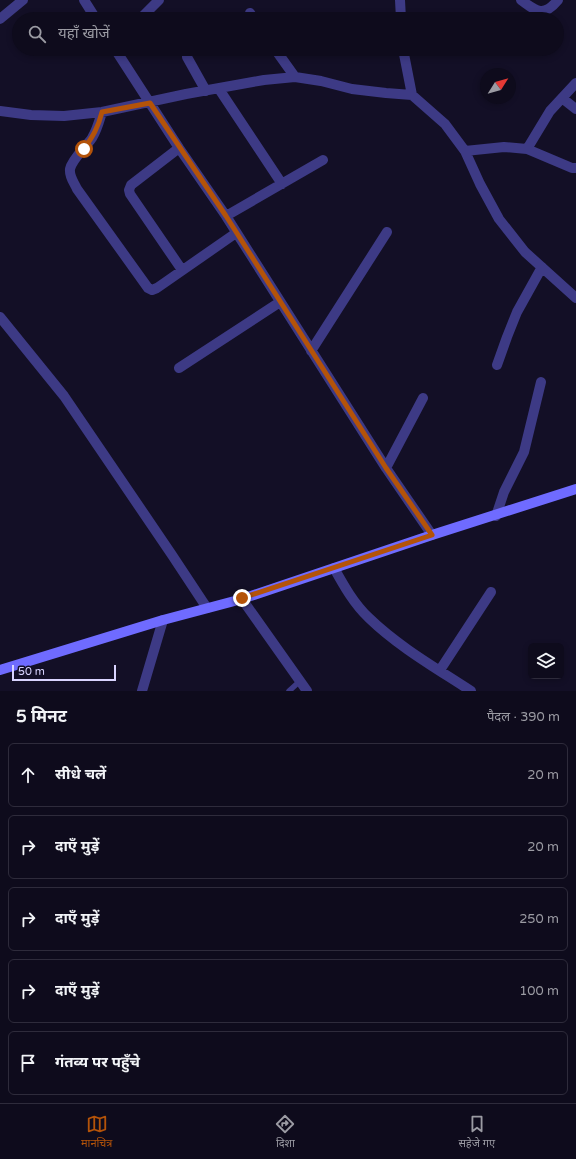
<!DOCTYPE html>
<html lang="hi">
<head>
<meta charset="utf-8">
<style>
  :root { --surface:#0e0b1c; --page:#1c1929; --text:#f1f3f6; --muted:#9b9ba3; --line:#2e2b3b; --accent:#b45309 }
  body { margin:0; font-family:"Varela Round","Noto Sans Devanagari",sans-serif; background:var(--page); color:var(--text) }
  .controls { position:absolute; right:12px; bottom:12px; display:grid; overflow:hidden; border-radius:6px; box-shadow:0 2px 6px #0003 }
  .controls button { width:36px; height:36px; display:grid; place-items:center; padding:0; border:0; border-bottom:1px solid var(--line); background:var(--surface); color:var(--text); font:20px sans-serif }
  .compass { position:absolute; left:480px; top:68px; width:36px; height:36px; border-radius:50%; background:var(--surface); box-shadow:0 2px 6px #0003; rotate:53deg }
  .scale { position:absolute; left:12px; bottom:10px; width:104px; box-sizing:border-box; padding-left:4px; border:2px solid #d9d4ff; border-top:0; font-size:11px; line-height:14px; white-space:nowrap; color:#d9d4ff; -webkit-text-stroke:3px #130f26; paint-order:stroke }
  .stop { position:absolute; width:12px; height:12px; margin:-9px; border:3px solid #b45309; border-radius:50%; background:#fff }
  .stop.end { background:#b45309; border-color:#fff; box-shadow:0 1px 4px #0008 }
  .list { margin:0; padding:0; list-style:none }
  h2 { display:flex; justify-content:space-between; align-items:center; height:52px; margin:0; padding:0 16px; font-size:17px }
  h2 small { font-size:13px; font-weight:400; color:var(--muted) }
  .list li { display:grid; grid-template-columns:26px 1fr auto; gap:12px; align-items:center; box-sizing:border-box; height:64px; margin:0 8px 8px; padding:0 8px; border:1px solid var(--line); border-radius:6px }
  .list b { display:block; font-size:15px; white-space:nowrap }
  .list em { font-size:13px; font-style:normal; color:var(--muted) }
  .icon { flex:none; width:22px; height:22px; fill:none; stroke:currentColor; stroke-width:2; stroke-linecap:round; stroke-linejoin:round }
  .map { position:relative; flex:none; width:576px; height:691px; overflow:hidden }
  .search { position:absolute; background:var(--surface); box-shadow:0 2px 6px #0003; left:12px; right:12px; top:12px; height:44px; display:flex; align-items:center; gap:10px; box-sizing:border-box; padding:0 14px; border-radius:22px; color:var(--muted); font-size:15px }
  .sheet { height:412px; background:var(--surface) }
  nav { display:flex; justify-content:space-around; align-items:center; box-sizing:border-box; height:56px; border-top:1px solid var(--line); background:var(--surface); font-size:11px; color:var(--muted) }
  nav a { display:grid; justify-items:center; gap:2px }
  nav .on { color:var(--accent) }
  .map>svg:first-child { display:block }
  .lines { fill:none; stroke-linecap:round; stroke-linejoin:round }
  .lane { stroke:#3d3a85; stroke-width:5.5 }
  .street { stroke:#3d3a85; stroke-width:10 }
  .secondary { stroke:#6f6bff; stroke-width:10 }
  .route { stroke:#b45309; stroke-width:5 }
</style>
</head>
<body>
<div class="map">
<svg width="576" height="691" viewBox="0 0 576 691">
  <rect width="100%" height="100%" fill="#130f26"/>
  <g class="lines">
    <path class="lane" d="M 289,691 L 300,681"/>
    <path class="street" d="M 84,0 L 96,19
      M 400,0 L 401,19
      M 521,0 C 537,12 544,17 558,0
      M 250,13 L 254,19
      M 0,19 L 23,0
      M 140,19 L 159,0
      M 115,49 L 179,148 L 226,216 L 386,468 L 432,535
      M 187,49 L 187,57 L 206,91
      M 275,49 L 295,77
      M 403,49 L 412,95 L 445,124 L 465,151 L 504,147 L 527,149 L 572,168 L 576,168
      M 219,89 L 282,184
      M 562,98 L 576,109
      M 0,111 L 31,115 L 64,116 L 102,112 L 186,94 L 264,80 L 295,77 L 321,81 L 352,89 L 386,93 L 412,95
      M 102,112 C 99,122 97,130 92,138 C 86,147 72,159 70,169 C 69,177 74,182 77,189 L 148,288 L 152,290 L 157,288 L 236,233
      M 179,148 L 131,185 L 129,190 L 130,194 L 182,270
      M 527,149 L 550,111 L 576,83
      M 465,151 L 480,184 L 499,219 L 525,252 L 576,298
      M 226,216 L 323,160
      M 0,317 L 64,396 L 172,555 L 207,608
      M 311,351 L 387,232
      M 497,365 L 507,337 L 517,312 L 542,267
      M 179,368 L 280,302
      M 386,468 L 423,398
      M 496,516 L 504,492 L 524,452 L 541,382
      M 334,568 C 344,586 354,604 369,618 C 399,647 436,668 471,691
      M 242,599 L 307,691
      M 440,670 L 491,592
      M 142,691 L 163,620"/>
    <path class="secondary" d="M 0,670 L 163,620 L 242,599 L 432,535 L 576,489"/>
  </g>
  <g class="lines">
    <path class="route" d="M 84,149 C 93,136 98,128 102,112 L 150,103 L 226,216 L 386,468 L 432,535 L 242,598"/>
  </g>
</svg>
<div class="controls">
<button><svg class="icon" aria-label="layers" viewBox="0 0 24 24"><path d="M12 4l9 5-9 5-9-5zM3 14l9 5 9-5"/></svg></button>
</div>
<svg class="compass" viewBox="-18 -18 36 36"><path d="M0-13l5 13h-10z" fill="#e53935"/><path d="M0 13l5-13h-10z" fill="#9b9ba3"/></svg>
<div class="scale">50 m</div>
<div class="stop" style="left:84px;top:149px"></div>
<div class="stop end" style="left:242px;top:598px"></div>
<div class="search"><svg class="icon" aria-label="search" viewBox="0 0 24 24"><circle cx="10" cy="10" r="6"/><path d="M15 15l6 6"/></svg>यहाँ खोजें</div>
</div>
<section class="sheet">
<h2>5 मिनट<small>पैदल · 390 m</small></h2>
<ul class="list">
<li><svg class="icon" aria-label="ahead" viewBox="0 0 24 24"><path d="M12 20V5M6 11l6-6 6 6"/></svg><div><b>सीधे चलें</b></div><em>20 m</em></li>
<li><svg class="icon" aria-label="right" viewBox="0 0 24 24"><path d="M7 20v-9h11M14 6l5 5-5 5"/></svg><div><b>दाएँ मुड़ें</b></div><em>20 m</em></li>
<li><svg class="icon" aria-label="right" viewBox="0 0 24 24"><path d="M7 20v-9h11M14 6l5 5-5 5"/></svg><div><b>दाएँ मुड़ें</b></div><em>250 m</em></li>
<li><svg class="icon" aria-label="right" viewBox="0 0 24 24"><path d="M7 20v-9h11M14 6l5 5-5 5"/></svg><div><b>दाएँ मुड़ें</b></div><em>100 m</em></li>
<li><svg class="icon" aria-label="arrive" viewBox="0 0 24 24"><path d="M6 21V4h12l-3 4 3 4H6"/></svg><div><b>गंतव्य पर पहुँचे</b></div></li>
</ul>
</section>
<nav>
<a class="on"><svg class="icon" aria-label="map" viewBox="0 0 24 24"><path d="M3 6l6-2 6 2 6-2v14l-6 2-6-2-6 2zM9 4v14M15 6v14"/></svg>मानचित्र</a>
<a><svg class="icon" aria-label="directions" viewBox="0 0 24 24"><path d="M12 3l9 9-9 9-9-9zM9 14v-3h6M13 9l2 2-2 2"/></svg>दिशा</a>
<a><svg class="icon" aria-label="saved" viewBox="0 0 24 24"><path d="M7 4h10v16l-5-4-5 4z"/></svg>सहेजे गए</a>
</nav>
</body>
</html>
